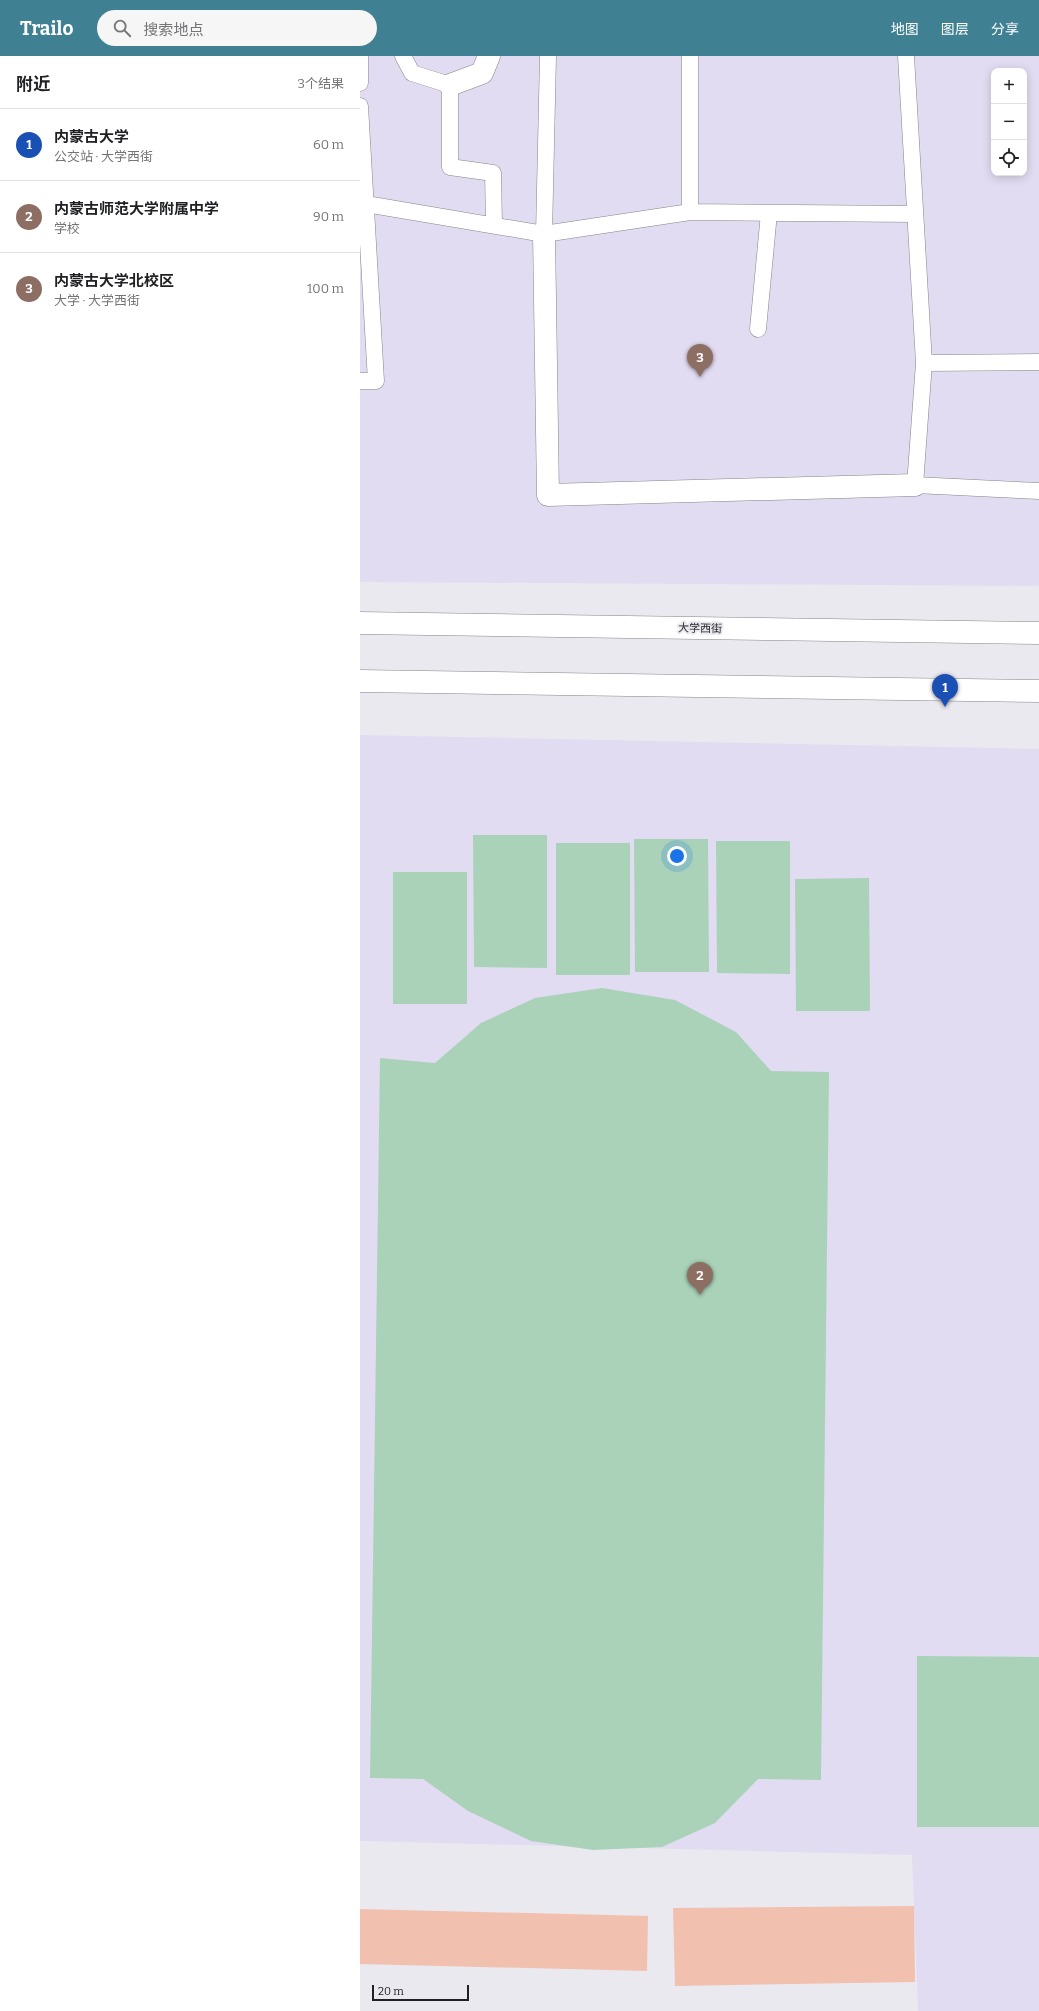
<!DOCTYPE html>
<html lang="zh">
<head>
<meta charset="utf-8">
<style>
  :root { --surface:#fff; --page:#f6f6f6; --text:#202124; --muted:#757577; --line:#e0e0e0; --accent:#3f8092 }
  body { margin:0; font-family:Bitter,"Noto Sans SC",serif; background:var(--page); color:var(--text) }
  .controls { position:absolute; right:12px; top:12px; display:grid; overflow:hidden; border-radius:8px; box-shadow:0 2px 10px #0003 }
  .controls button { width:36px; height:36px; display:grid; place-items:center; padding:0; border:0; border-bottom:1px solid var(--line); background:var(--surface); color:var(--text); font:20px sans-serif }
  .scale { position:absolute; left:12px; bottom:10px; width:97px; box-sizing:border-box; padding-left:4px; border:2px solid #201f22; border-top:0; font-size:11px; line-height:14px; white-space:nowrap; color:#201f22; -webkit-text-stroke:3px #ebe9f0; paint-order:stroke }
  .you { position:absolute; left:317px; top:800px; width:14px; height:14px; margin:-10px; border:3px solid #fff; border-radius:50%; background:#1a73e8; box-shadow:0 0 0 6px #1a73e833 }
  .badge { display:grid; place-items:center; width:26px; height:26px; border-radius:50%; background:var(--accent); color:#fff; font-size:13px; font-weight:700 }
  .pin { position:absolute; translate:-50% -33px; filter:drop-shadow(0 1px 2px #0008) }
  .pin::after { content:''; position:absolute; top:21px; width:14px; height:12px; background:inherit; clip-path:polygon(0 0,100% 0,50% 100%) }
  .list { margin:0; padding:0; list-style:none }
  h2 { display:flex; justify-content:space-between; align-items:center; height:52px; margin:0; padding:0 16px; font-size:17px }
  h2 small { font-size:13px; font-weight:400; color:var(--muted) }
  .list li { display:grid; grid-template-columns:26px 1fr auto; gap:12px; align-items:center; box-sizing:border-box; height:72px; padding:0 16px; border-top:1px solid var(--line) }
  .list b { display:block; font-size:15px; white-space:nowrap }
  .list p { margin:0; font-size:13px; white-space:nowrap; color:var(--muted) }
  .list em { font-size:13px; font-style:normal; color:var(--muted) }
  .icon { flex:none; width:22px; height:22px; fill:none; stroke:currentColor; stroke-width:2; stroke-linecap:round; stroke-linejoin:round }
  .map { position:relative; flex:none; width:679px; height:1955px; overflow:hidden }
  header { display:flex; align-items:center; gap:24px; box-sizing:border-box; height:56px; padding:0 20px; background:var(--accent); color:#fff }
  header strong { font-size:19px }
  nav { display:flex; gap:22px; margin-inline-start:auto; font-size:14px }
  .search { width:280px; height:36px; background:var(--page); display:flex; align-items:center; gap:10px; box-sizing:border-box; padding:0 14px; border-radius:22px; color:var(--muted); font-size:15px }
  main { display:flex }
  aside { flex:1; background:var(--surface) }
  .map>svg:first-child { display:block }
  .education { fill:#e2dcf2; fill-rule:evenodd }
  .green { fill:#a9d2b9 }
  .building { fill:#f2c0ae }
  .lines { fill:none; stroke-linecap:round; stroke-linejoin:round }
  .lane-casing { stroke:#85848a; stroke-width:17 }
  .street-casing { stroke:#85848a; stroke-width:23 }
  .secondary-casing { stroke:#85848a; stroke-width:23 }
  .lane { stroke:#fff; stroke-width:16 }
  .street { stroke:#fff; stroke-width:22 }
  .secondary { stroke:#fff; stroke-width:22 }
  .labels { text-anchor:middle; stroke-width:4; stroke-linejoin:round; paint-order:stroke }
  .street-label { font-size:11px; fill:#201f22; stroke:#ebe9f0 }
</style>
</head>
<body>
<header>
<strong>Trailo</strong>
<div class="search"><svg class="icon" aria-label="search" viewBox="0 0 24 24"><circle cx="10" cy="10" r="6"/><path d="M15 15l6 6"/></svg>搜索地点</div>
<nav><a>地图</a><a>图层</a><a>分享</a></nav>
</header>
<main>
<aside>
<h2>附近<small>3个结果</small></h2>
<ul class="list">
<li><span class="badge" style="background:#1a4fb4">1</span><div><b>内蒙古大学</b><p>公交站 · 大学西街</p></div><em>60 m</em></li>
<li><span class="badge" style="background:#8d6e63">2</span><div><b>内蒙古师范大学附属中学</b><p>学校</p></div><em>90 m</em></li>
<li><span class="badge" style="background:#8d6e63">3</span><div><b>内蒙古大学北校区</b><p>大学 · 大学西街</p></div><em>100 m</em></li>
</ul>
</aside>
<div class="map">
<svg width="679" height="1955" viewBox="0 0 679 1955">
  <rect width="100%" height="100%" fill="#ebe9f0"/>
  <path class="education" d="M 0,0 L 679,0 L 679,530 L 0,526 ZM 634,15 L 664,15 L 664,117 L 634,117 Z
    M 0,679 L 679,693 L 679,1955 L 558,1955 L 552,1799 L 0,1785 Z"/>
  <path class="green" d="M 113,779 L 187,779 L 187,912 L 114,911 Z
    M 274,783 L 348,783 L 349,916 L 275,916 Z
    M 356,785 L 430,785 L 430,918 L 357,917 Z
    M 196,787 L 270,787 L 270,919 L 196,919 Z
    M 33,816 L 107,816 L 107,948 L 33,948 Z
    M 509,822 L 510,955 L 436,955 L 435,823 Z
    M 242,932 L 315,944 L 376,976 L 411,1015 L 469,1016 L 461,1724 L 398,1723 L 355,1767 L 302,1791 L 233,1794 L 171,1785 L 108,1755 L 63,1723 L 10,1722 L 20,1002 L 75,1007 L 121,967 L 175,942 Z
    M 557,1600 L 679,1601 L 679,1771 L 557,1771 Z"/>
  <path class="building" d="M 554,1850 L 555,1926 L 315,1930 L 313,1852 Z
    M 0,1853 L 288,1860 L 287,1915 L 0,1908 Z"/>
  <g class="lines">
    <g class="lane-casing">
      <path id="lane" d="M 43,0 L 52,17 L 90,29 L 90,111 L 133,117 L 134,169
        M 546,0 L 564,307 L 555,429 L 679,435
        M 0,27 L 0,0
        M 0,50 L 16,325 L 0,325
        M 6,148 L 184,178 L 330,156 L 555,158
        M 330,156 L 330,0
        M 184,178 L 188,0
        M 398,273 L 409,157
        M 564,307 L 679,306"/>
    </g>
    <g class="street-casing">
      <path id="street" d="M 90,29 L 122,17 L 129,0
        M 184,178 L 188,439 L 555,429"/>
    </g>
    <g class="secondary-casing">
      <path id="secondary" d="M 0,567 L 679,577
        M 0,625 L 679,635"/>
    </g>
    <use href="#lane" class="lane"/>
    <use href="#street" class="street"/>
    <use href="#secondary" class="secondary"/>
  </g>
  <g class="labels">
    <g class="street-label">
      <text transform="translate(340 572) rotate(1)" y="4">大学西街</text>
    </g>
  </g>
</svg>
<div class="controls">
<button>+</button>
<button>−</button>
<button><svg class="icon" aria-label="locate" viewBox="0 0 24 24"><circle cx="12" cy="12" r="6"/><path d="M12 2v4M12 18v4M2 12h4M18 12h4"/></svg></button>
</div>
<div class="scale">20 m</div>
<div class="you"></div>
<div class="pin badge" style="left:585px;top:651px;background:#1a4fb4">1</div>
<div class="pin badge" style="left:340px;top:1239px;background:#8d6e63">2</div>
<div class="pin badge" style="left:340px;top:321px;background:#8d6e63">3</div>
</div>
</main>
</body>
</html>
